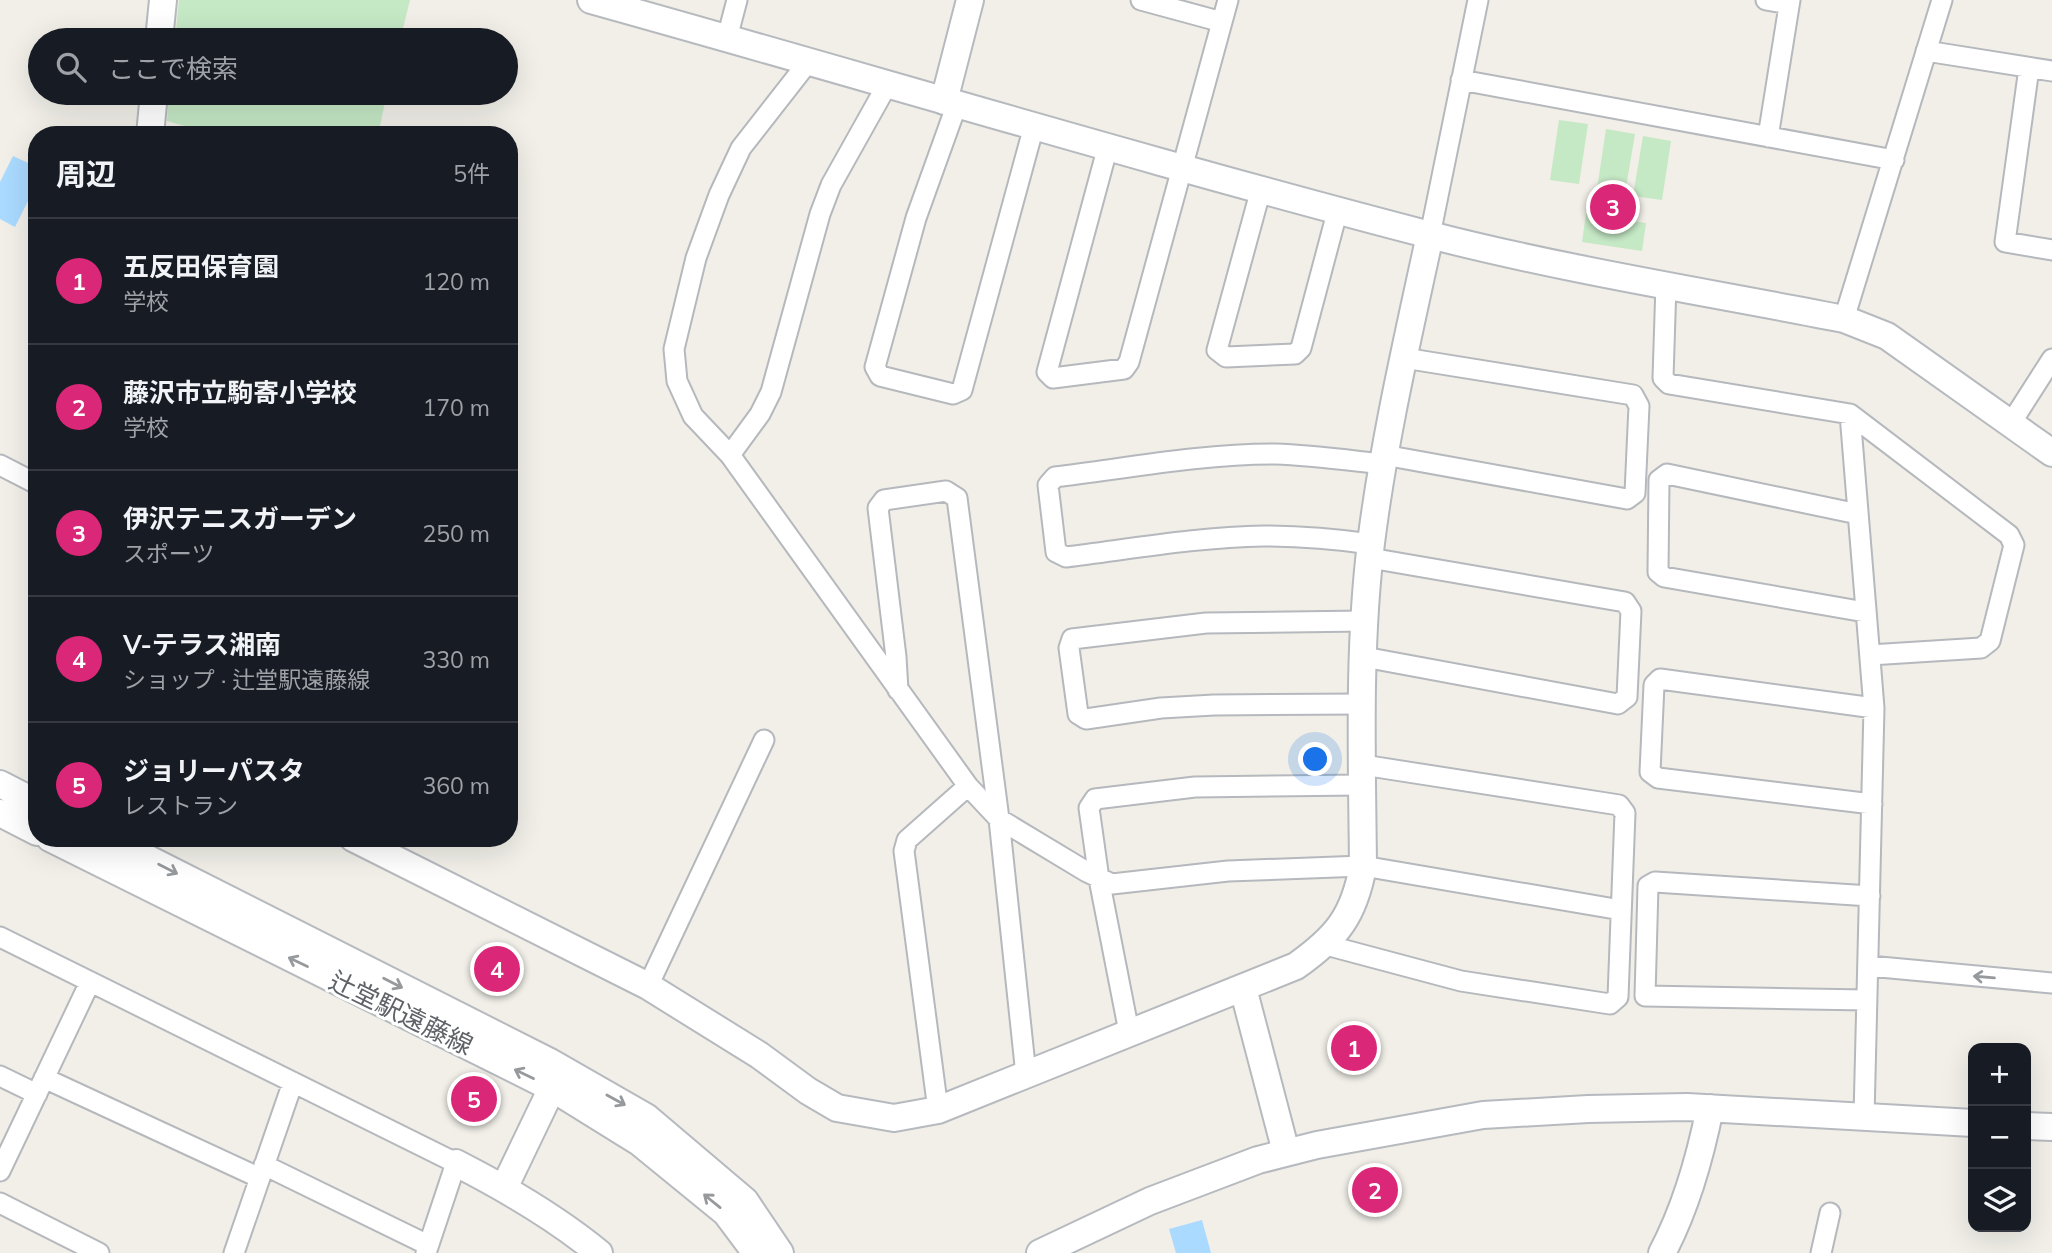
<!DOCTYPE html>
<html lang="ja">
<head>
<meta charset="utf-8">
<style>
  :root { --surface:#171b24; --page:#242831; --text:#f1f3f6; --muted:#9ea1a6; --line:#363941; --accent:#db2777 }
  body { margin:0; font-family:Mulish,"Noto Sans JP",sans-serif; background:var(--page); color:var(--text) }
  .controls { position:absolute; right:21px; bottom:21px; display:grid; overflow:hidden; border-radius:14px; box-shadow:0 7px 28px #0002 }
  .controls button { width:63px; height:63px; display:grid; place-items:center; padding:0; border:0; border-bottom:2px solid var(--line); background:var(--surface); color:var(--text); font:35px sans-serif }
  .you { position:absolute; left:1316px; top:760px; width:24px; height:24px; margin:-18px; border:5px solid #fff; border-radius:50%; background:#1a73e8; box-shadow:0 0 0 10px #1a73e833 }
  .badge { display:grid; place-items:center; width:46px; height:46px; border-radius:50%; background:var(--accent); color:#fff; font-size:23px; font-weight:700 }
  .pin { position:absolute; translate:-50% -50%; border:4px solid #fff; box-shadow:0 2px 7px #0006 }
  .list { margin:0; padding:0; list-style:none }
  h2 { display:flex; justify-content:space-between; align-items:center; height:91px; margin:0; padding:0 28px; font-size:30px }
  h2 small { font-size:23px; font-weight:400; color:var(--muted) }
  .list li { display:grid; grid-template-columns:46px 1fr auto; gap:21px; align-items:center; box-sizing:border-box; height:126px; padding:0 28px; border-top:2px solid var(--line) }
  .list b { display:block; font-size:26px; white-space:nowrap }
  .list p { margin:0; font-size:23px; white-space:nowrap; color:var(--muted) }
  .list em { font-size:23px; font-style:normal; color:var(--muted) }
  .icon { flex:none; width:38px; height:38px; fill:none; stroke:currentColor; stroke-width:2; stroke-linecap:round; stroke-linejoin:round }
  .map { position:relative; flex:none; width:2052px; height:1253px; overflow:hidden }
  .search { position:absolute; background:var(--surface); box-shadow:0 7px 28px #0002; left:28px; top:28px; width:490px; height:77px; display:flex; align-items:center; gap:18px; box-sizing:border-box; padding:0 24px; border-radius:38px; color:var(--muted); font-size:26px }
  .panel { position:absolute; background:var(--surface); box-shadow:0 7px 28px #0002; left:28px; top:126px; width:490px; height:721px; border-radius:28px }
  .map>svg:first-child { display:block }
  .green { fill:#c5e8c5 }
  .water { fill:#aadaff }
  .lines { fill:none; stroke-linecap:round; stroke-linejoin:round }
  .street-casing { stroke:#b5b8bc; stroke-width:23 }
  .secondary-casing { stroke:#b6babf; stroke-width:30 }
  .street { stroke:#fff; stroke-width:19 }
  .secondary { stroke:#fff; stroke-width:26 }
  .oneway { stroke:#979a9d }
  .labels { text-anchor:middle; stroke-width:6; stroke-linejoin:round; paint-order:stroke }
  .street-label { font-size:26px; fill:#5f6368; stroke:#fff }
</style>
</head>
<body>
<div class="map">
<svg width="2052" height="1253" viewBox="0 0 2052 1253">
  <rect width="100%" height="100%" fill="#f1efe8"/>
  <path class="green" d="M 179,0 L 410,0 L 400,40 L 175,40 Z
    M 169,93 L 387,93 L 378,135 L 216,135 L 167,121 Z
    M 1559,120 L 1588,124 L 1579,184 L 1550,180 Z
    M 1606,129 L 1635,134 L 1625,193 L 1597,189 Z
    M 1643,136 L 1671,141 L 1662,200 L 1633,196 Z
    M 1586,214 L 1646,223 L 1642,251 L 1582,242 Z"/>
  <path class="water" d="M 13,156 L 37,167 L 37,183 L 15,227 L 0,219 L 0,182 Z
    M 1202,1220 L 1211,1253 L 1176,1253 L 1169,1229 Z"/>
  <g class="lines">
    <g class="street-casing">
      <path id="street" d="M 1141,0 L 1222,22
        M 1766,0 L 1789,4
        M 727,38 L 737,0
        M 1926,51 L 2052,71
        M 809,61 L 741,148 L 719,195 L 696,258 L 674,349 L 677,381 L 693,416 L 730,455 L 968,786 L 999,819 L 1087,872 L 1112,884 L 1228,871 L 1363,866 L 1621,910
        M 2029,68 L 2005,242 L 2052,250
        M 1461,80 L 1894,160
        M 957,104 L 916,218 L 875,367 L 880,376 L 953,394 L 962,390 L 1034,126
        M 1768,137 L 1790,0
        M 1108,146 L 1047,372 L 1053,378 L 1124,369 L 1129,362 L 1228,0
        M 1261,189 L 1217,350 L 1226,357 L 1295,354 L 1301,348 L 1338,209
        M 1430,235 L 1478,0
        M 1666,284 L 1663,378 L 1669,384 L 1850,414 L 2009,535 L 2014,545 L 1990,641 L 1981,648 L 1870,655
        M 1844,319 L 1942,0
        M 1850,414 L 1874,708 L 1864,1117
        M 2011,423 L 2052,359
        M 730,455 L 760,414 L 771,392 L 820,214 L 831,185 L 887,85
        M 1384,455 L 1627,499 L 1635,493 L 1639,406 L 1633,395 L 1404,358
        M 0,465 L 37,484
        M 1858,514 L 1667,474 L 1659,480 L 1658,572 L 1664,577 L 1865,612
        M 1371,544 C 1336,539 1300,536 1264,536 C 1198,537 1131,549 1066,557 L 1056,552 L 1048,485 L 1055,477 C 1128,468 1202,454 1275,454 C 1311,455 1346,460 1382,464
        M 1364,657 L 1618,704 L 1627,697 L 1631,611 L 1625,602 L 1370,558
        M 898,690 L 896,657 L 878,508 L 884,500 L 946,491 L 957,498 L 999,819 L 1026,1075
        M 1363,704 L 1214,705 L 1161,708 L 1086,719 L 1078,714 L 1069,648 L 1072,639 L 1206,623 L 1365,621
        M 1872,804 L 1658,778 L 1650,772 L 1654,685 L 1660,679 L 1874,708
        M 0,937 L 456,1163 L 426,1253
        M 1326,945 L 1461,981 L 1610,1004 L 1618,997 L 1625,813 L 1619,805 L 1363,765
        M 1869,966 L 2052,983
        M 648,986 L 764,740
        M 1866,1000 L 1645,996 L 1648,886 L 1655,882 L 1870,896
        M 1129,1032 L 1099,879 L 1089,808 L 1095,799 L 1195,787 L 1362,785
        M 0,1076 L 37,1094
        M 44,1078 L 260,1178
        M 938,1110 L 904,851 L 907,840 L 968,786
        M 264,1165 L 428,1245
        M 0,1171 L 90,982
        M 0,1203 L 99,1253
        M 234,1253 L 293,1082
        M 1821,1253 L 1830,1213"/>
    </g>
    <g class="secondary-casing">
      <path id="secondary" d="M 591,0 C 871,78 1149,162 1430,235 C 1566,270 1706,292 1844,319 L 1887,336 L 2052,453
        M 159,40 L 163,0
        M 944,101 L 970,0
        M 150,135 L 154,93
        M 0,784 L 37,803
        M 0,813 L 37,832
        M 50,838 L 552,1088 L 639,1142 L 726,1213 L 756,1253
        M 107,838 L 550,1062 L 646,1117 L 745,1201 L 780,1253
        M 353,838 L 648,986 L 759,1055 L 808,1091 L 837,1108 L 894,1118 L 938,1110 L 1296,966 C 1337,937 1354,916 1363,866 C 1362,759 1358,649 1371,543 C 1384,439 1408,337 1430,235
        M 1243,988 L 1286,1152
        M 2026,1126 L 2052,1127
        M 456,1163 C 507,1189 555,1217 599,1253
        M 504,1188 L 552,1088
        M 1040,1253 L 1150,1201 L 1258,1160 L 1317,1145 L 1483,1115 L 1588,1109 L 1687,1107 L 1973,1123
        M 1662,1253 C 1686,1208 1700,1158 1710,1108"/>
    </g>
    <use href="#street" class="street"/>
    <use href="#secondary" class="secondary"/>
  </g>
  <defs><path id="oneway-shaft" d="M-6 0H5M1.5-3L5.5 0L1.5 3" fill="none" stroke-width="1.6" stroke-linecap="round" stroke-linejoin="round" transform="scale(1.75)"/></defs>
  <g class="oneway">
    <use href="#oneway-shaft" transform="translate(168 869) rotate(27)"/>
    <use href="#oneway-shaft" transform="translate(298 962) rotate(-154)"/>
    <use href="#oneway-shaft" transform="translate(1984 977) rotate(-175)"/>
    <use href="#oneway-shaft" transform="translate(393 983) rotate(27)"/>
    <use href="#oneway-shaft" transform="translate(524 1074) rotate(-154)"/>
    <use href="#oneway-shaft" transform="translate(616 1100) rotate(29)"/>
    <use href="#oneway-shaft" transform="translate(712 1201) rotate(-141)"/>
  </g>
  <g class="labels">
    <g class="street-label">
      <text transform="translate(401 1013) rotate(26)" y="9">辻堂駅遠藤線</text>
    </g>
  </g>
</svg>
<div class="controls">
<button>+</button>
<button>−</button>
<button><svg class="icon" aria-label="layers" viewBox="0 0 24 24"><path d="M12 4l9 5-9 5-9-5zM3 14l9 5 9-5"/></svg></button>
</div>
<div class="you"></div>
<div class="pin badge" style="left:1354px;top:1048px">1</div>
<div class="pin badge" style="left:1375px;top:1190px">2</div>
<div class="pin badge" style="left:1613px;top:207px">3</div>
<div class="pin badge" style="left:497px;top:969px">4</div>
<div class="pin badge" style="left:474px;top:1099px">5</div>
<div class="search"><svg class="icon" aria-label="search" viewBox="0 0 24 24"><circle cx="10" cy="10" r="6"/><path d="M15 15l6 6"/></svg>ここで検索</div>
<section class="panel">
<h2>周辺<small>5件</small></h2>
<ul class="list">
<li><span class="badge">1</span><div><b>五反田保育園</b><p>学校</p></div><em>120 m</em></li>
<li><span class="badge">2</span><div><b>藤沢市立駒寄小学校</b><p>学校</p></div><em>170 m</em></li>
<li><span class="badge">3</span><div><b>伊沢テニスガーデン</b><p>スポーツ</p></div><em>250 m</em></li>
<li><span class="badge">4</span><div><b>V-テラス湘南</b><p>ショップ · 辻堂駅遠藤線</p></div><em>330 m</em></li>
<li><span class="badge">5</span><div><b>ジョリーパスタ</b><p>レストラン</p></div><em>360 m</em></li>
</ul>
</section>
</div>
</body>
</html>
